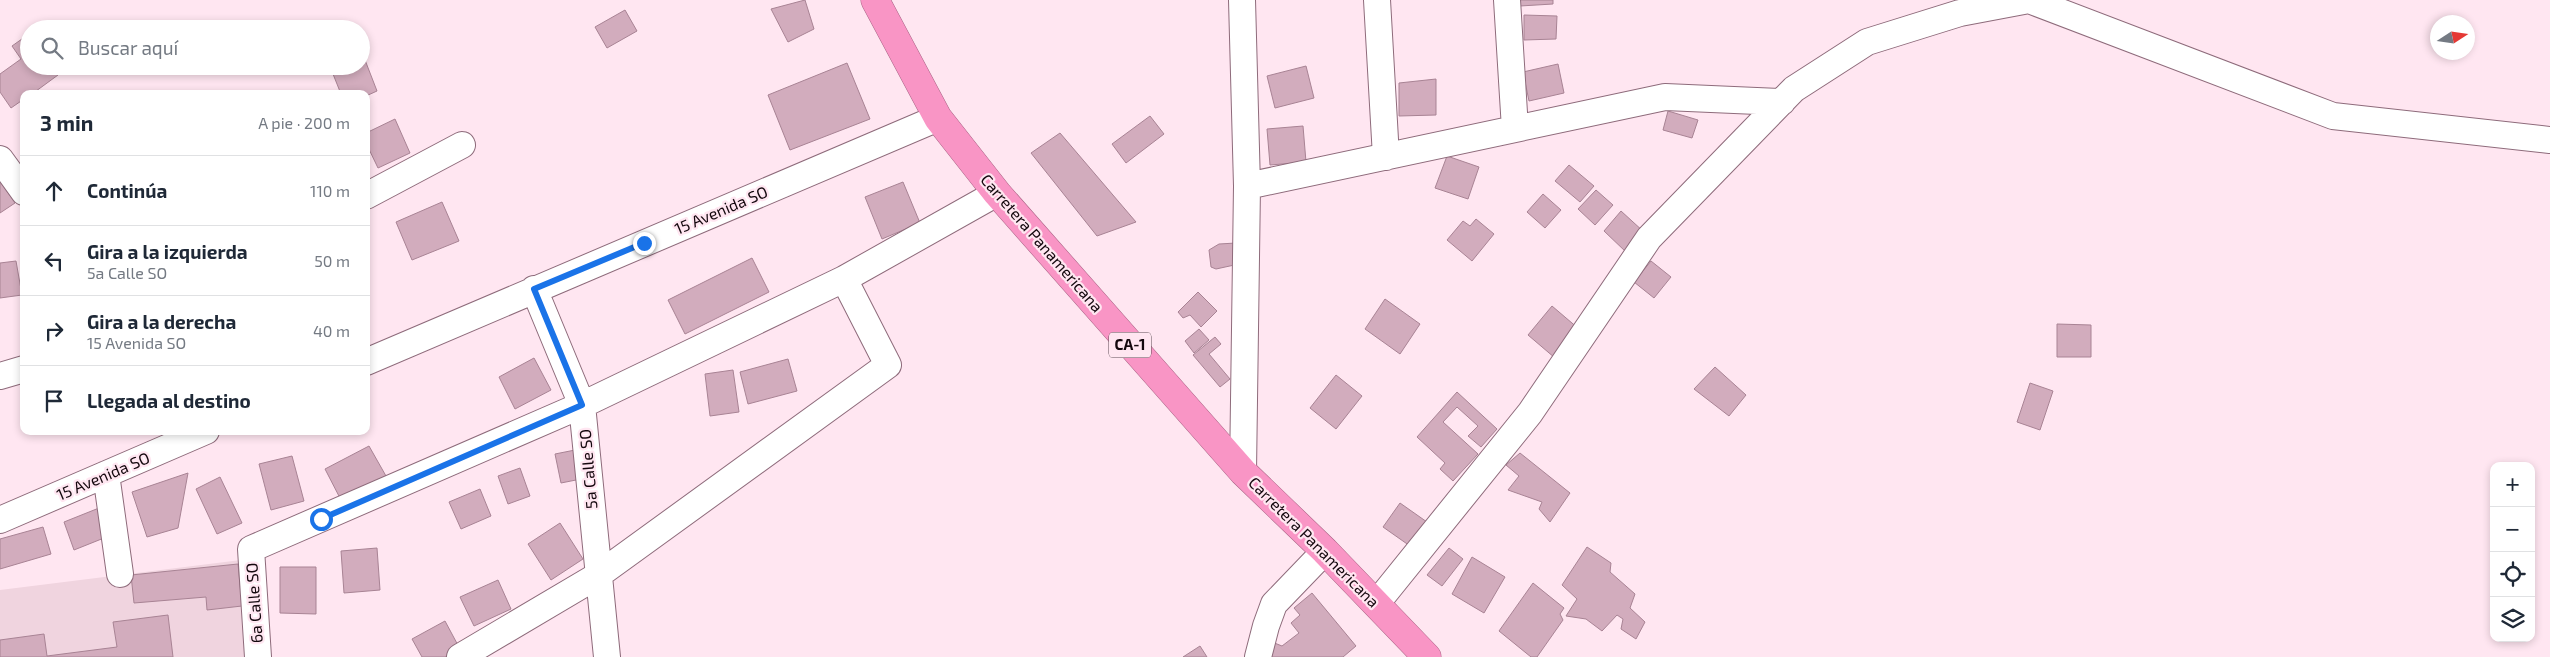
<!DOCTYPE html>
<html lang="es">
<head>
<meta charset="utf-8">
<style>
  :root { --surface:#fff; --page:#f6f6f7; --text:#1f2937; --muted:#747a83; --line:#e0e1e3 }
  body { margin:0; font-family:"Exo 2",sans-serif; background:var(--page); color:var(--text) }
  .controls { position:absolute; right:15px; bottom:15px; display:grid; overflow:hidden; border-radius:10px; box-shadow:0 2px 8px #0003 }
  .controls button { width:45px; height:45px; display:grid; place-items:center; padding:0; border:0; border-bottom:1px solid var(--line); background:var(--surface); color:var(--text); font:25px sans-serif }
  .compass { position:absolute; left:2430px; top:15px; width:45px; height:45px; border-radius:50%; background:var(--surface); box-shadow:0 2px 8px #0003; rotate:78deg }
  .stop { position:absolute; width:15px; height:15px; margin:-11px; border:4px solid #1a73e8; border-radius:50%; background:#fff }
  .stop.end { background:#1a73e8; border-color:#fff; box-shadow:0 1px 5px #0008 }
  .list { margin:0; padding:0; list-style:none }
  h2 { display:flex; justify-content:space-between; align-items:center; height:65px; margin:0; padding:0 20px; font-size:21px }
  h2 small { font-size:16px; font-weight:400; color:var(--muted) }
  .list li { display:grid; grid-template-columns:32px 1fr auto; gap:15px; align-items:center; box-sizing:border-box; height:70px; padding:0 20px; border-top:1px solid var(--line) }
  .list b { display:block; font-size:19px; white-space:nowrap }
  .list p { margin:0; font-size:16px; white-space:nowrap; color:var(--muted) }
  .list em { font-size:16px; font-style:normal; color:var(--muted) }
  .icon { flex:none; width:28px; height:28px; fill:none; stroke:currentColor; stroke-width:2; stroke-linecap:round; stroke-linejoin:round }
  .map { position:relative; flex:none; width:2550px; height:657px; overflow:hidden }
  .search { position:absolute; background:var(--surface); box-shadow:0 2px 8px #0003; left:20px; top:20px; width:350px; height:55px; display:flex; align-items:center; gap:12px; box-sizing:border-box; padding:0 18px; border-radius:28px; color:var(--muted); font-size:19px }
  .panel { position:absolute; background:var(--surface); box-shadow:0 2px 8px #0003; left:20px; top:90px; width:350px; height:345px; border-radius:10px }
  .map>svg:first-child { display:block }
  .built { fill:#f0d4df }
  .building { fill:#d2acbd; stroke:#a88394 }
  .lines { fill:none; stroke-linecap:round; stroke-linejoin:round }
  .minor-casing { stroke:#8e6b7b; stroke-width:28 }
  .highway-casing { stroke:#a96485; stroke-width:29 }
  .minor { stroke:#fff; stroke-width:26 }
  .highway { stroke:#f995c5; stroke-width:28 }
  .route { stroke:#1a73e8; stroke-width:6 }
  .labels { text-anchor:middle; stroke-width:4.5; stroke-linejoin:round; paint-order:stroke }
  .shield { fill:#ffe6f1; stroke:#5a4b52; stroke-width:1 }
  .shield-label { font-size:15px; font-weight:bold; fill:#14080e }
  .street-label { font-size:16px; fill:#14080e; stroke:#ffe6f1 }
</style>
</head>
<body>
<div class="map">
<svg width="2550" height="657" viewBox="0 0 2550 657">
  <rect width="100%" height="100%" fill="#ffe6f1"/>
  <path class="built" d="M 241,560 L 247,657 L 0,657 L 0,590 Z"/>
  <path class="building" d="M 805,0 L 814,29 L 788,42 L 771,9 Z
    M 1520,0 L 1553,0 L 1553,4 L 1520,6 Z
    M 625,10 L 637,31 L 607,48 L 595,27 Z
    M 1524,15 L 1557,16 L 1556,39 L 1524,40 Z
    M 29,34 L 29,66 L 52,66 L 58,75 L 32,94 L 24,94 L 24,99 L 11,108 L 0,92 L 0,74 L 21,59 L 12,46 Z
    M 365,60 L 377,91 L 366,96 L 366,94 L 341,94 L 333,74 L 351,66 L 361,66 L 361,62 Z
    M 847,63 L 870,119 L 790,150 L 768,95 Z
    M 1558,64 L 1564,93 L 1529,101 L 1523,72 Z
    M 1306,66 L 1314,98 L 1275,108 L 1267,76 Z
    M 1436,79 L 1436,115 L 1399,116 L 1399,83 Z
    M 1668,111 L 1698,120 L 1692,138 L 1663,130 Z
    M 1150,116 L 1164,134 L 1126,163 L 1112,144 Z
    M 395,119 L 410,153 L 378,168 L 366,143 L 366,133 Z
    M 1303,126 L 1306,162 L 1270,165 L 1267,129 Z
    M 1060,133 L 1136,222 L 1097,236 L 1031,153 Z
    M 1447,156 L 1479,167 L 1468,199 L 1435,188 Z
    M 1569,165 L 1594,186 L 1580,202 L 1555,181 Z
    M 0,181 L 15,203 L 0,213 Z
    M 903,182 L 920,223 L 882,239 L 865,197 Z
    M 1596,190 L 1613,205 L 1595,225 L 1578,209 Z
    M 1543,194 L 1561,210 L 1545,228 L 1527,212 Z
    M 442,202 L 459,241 L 412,260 L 396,222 Z
    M 1621,211 L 1644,232 L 1626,252 L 1604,231 Z
    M 1476,219 L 1494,234 L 1472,261 L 1447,240 L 1463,221 L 1470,226 Z
    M 1236,243 L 1239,264 L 1216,269 L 1211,267 L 1209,250 L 1219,244 Z
    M 752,258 L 769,292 L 685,334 L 668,300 Z
    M 16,261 L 22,295 L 0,298 L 0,263 Z
    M 1651,261 L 1671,277 L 1654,298 L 1634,282 Z
    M 1198,292 L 1217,311 L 1201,327 L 1190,315 L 1183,318 L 1178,312 Z
    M 1385,299 L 1420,324 L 1400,354 L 1365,329 Z
    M 1552,306 L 1579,329 L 1555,358 L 1528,335 Z
    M 2057,324 L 2091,325 L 2091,357 L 2057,357 Z
    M 1199,329 L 1209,340 L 1194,353 L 1185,341 Z
    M 1215,337 L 1221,344 L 1209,354 L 1230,379 L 1220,387 L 1193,355 Z
    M 534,358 L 551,390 L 515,409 L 499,377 Z
    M 788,359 L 797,391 L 748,404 L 740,372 Z
    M 1715,367 L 1746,395 L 1729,416 L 1694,389 Z
    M 733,370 L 739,412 L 710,416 L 705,374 Z
    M 1336,375 L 1362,396 L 1336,429 L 1310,408 Z
    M 2030,383 L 2053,391 L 2040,430 L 2017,422 Z
    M 1457,392 L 1497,429 L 1481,447 L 1468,436 L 1478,426 L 1457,407 L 1443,422 L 1478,454 L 1453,481 L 1440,469 L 1445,463 L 1417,437 Z
    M 369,446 L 386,476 L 341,500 L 325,469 Z
    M 575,450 L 581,479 L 561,483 L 555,454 Z
    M 1520,453 L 1570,493 L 1550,522 L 1539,509 L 1542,502 L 1508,490 L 1519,476 L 1506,465 Z
    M 292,456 L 304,501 L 271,510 L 259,464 Z
    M 520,468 L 530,496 L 508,504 L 498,476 Z
    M 188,473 L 178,528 L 147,537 L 132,492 Z
    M 220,477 L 242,523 L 217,534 L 196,489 Z
    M 480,489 L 491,516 L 461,529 L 449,502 Z
    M 1400,503 L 1427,522 L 1410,546 L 1383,527 Z
    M 99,508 L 109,536 L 74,550 L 64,522 Z
    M 560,523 L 583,559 L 551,580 L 528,544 Z
    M 43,527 L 51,554 L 0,569 L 0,539 Z
    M 1587,547 L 1611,563 L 1610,572 L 1635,594 L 1630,608 L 1645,622 L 1636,639 L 1621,629 L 1623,619 L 1617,615 L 1602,631 L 1586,619 L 1566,616 L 1577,599 L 1562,585 Z
    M 377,548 L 380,590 L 344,593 L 341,551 Z
    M 1449,548 L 1463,559 L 1442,586 L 1427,575 Z
    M 1472,557 L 1505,577 L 1484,613 L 1452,594 Z
    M 238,564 L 242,606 L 207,610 L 206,597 L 134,603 L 131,575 Z
    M 280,567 L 316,567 L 316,614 L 280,613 Z
    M 498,580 L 511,609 L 474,626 L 460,597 Z
    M 1533,583 L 1564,608 L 1560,614 L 1563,620 L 1537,657 L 1531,657 L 1499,631 Z
    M 1312,593 L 1356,646 L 1343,657 L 1266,657 L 1272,642 L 1282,646 L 1299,633 L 1291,623 L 1300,615 L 1294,608 Z
    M 168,615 L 173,657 L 0,657 L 0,640 L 44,634 L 47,656 L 117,647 L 113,622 Z
    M 445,621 L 460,649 L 445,657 L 422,657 L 412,639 Z
    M 1200,646 L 1207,657 L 1183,657 Z"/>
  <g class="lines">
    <g class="minor-casing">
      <path id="minor" d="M 1242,0 L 1247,186 L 1243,472
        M 1377,0 L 1386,157
        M 1507,0 L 1515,129
        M 0,159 L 24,192
        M 1247,186 L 1665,97 L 1782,102
        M 366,196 L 462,145
        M 534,289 L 582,405 L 607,657
        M 366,362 L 938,118
        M 0,376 L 24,369
        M 106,474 L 120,574
        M 0,520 L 206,431
        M 1376,604 L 1530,413 L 1649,238 L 1794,89 L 1867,42 L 1960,13 L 2029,0 L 2333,116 L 2550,140
        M 258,657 L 251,549 L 582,405 L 844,279 L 997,193
        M 460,657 L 597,576 L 888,365 L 844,279
        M 1258,657 L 1266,626 L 1274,604 L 1325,551"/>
    </g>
    <g class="highway-casing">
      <path id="highway" d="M 875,0 L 938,118 L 997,193 L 1243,472 L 1325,551 L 1427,657"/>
    </g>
    <use href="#minor" class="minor"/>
    <use href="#highway" class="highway"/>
  </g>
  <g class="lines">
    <path class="route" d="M 321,519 L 582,405 L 534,289 L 644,243"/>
  </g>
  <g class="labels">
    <rect class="shield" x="1109" y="332.5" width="42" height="25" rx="4"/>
    <g class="shield-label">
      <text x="1130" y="350">CA-1</text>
    </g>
    <g class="street-label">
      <text transform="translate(721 210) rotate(-23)" y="6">15 Avenida SO</text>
      <text transform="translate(1042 243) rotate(49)" y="6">Carretera Panamericana</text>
      <text transform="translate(588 469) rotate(-95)" y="6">5a Calle SO</text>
      <text transform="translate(103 476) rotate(-23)" y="6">15 Avenida SO</text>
      <text transform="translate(1314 542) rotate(45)" y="6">Carretera Panamericana</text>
      <text transform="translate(254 603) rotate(-94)" y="6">6a Calle SO</text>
    </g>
  </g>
</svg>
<div class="controls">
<button>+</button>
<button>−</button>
<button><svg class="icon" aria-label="locate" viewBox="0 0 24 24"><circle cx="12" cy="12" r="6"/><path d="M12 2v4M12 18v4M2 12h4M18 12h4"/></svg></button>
<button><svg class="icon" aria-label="layers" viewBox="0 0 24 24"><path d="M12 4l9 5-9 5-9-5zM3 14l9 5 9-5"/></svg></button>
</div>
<svg class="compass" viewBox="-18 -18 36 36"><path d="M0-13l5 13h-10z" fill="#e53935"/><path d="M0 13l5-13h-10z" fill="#747a83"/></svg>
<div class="stop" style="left:321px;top:519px"></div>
<div class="stop end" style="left:644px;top:243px"></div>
<div class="search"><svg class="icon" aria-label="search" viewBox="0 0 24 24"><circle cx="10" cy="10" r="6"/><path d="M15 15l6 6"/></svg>Buscar aquí</div>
<section class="panel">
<h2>3 min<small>A pie · 200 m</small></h2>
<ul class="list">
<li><svg class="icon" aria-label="ahead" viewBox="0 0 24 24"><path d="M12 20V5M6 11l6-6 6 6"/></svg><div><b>Continúa</b></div><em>110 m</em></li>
<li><svg class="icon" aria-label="left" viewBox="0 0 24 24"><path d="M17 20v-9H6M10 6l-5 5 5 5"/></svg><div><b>Gira a la izquierda</b><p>5a Calle SO</p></div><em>50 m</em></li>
<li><svg class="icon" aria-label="right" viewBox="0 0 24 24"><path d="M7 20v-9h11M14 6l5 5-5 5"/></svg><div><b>Gira a la derecha</b><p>15 Avenida SO</p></div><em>40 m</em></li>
<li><svg class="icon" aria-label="arrive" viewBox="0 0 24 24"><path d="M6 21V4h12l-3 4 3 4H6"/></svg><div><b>Llegada al destino</b></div></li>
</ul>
</section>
</div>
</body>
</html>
